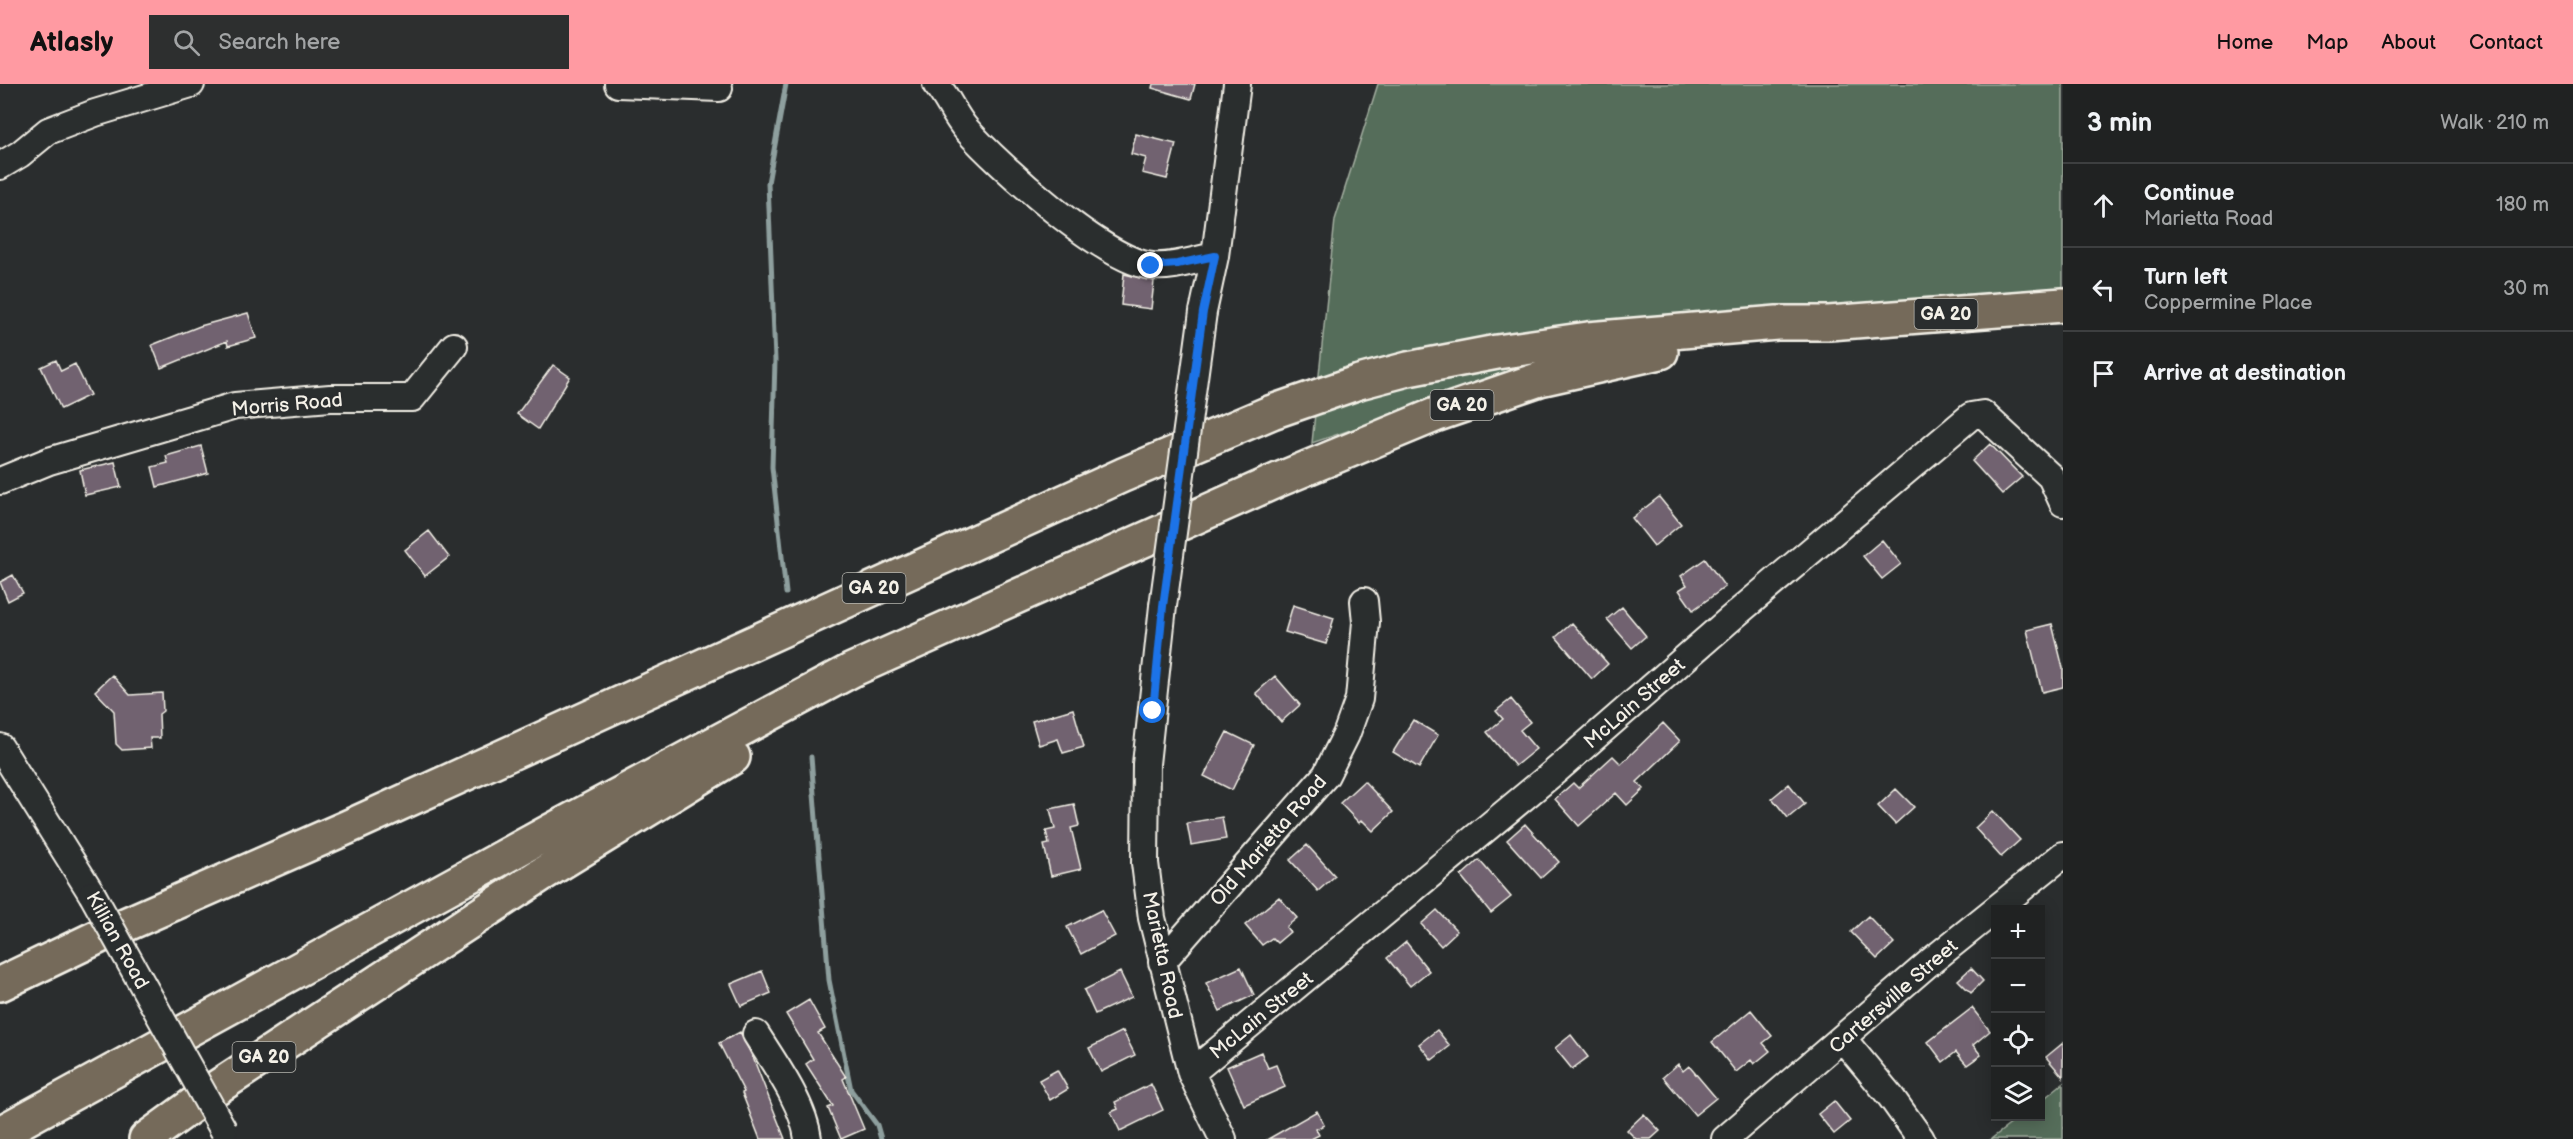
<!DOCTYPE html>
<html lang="en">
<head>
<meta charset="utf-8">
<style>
  :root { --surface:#202222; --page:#2d2f2f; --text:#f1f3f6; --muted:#a2a4a5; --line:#3d3f40; --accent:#ff9aa2 }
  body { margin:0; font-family:"Balsamiq Sans",sans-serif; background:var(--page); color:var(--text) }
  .controls { position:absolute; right:18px; bottom:18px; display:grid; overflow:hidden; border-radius:0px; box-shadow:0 3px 15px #0003 }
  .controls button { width:54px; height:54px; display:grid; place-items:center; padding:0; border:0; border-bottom:2px solid var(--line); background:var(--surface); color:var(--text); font:30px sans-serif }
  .stop { position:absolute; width:18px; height:18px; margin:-14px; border:4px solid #1a73e8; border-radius:50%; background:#fff }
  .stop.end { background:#1a73e8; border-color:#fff; box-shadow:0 2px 6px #0008 }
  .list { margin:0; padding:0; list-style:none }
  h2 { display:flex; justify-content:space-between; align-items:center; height:78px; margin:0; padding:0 24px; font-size:26px }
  h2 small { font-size:20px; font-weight:400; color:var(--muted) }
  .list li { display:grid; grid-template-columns:39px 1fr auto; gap:18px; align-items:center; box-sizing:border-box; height:84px; padding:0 24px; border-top:2px solid var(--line) }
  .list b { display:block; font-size:22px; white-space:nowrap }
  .list p { margin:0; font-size:20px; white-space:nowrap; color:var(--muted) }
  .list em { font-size:20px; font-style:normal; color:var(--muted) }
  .icon { flex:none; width:33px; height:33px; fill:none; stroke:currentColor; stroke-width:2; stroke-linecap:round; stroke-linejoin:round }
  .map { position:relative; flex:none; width:2063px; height:1055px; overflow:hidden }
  header { display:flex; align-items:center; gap:36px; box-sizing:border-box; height:84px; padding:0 30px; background:var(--accent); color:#111 }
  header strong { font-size:28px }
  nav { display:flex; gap:33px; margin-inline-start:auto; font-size:21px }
  .search { width:420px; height:54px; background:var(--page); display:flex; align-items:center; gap:15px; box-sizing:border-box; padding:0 21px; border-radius:0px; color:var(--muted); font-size:22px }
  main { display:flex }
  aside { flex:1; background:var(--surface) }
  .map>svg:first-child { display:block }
  .green { fill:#556d5a; stroke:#a4afa1; stroke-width:1.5 }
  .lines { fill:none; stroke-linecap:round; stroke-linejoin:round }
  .stream { stroke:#8e9f9e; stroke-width:5 }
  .building { fill:#71626f; stroke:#f4f1e8; stroke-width:1.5 }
  .minor-casing { stroke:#f4f1e8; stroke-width:30 }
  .highway-casing { stroke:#f4f1e8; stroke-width:38 }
  .minor { stroke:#2a2d2e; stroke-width:26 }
  .highway { stroke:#746a5a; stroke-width:33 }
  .minor-bridge-casing { stroke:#f4f1e8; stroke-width:30; stroke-linecap:butt }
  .minor-bridge { stroke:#2a2d2e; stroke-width:26 }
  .route { stroke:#1a73e8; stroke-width:8 }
  .labels { text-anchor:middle; stroke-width:5; stroke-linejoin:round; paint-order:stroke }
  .shield { fill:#2a2d2e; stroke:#b7b6b0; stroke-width:1.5 }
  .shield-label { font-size:18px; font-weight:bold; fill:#f4f1e8 }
  .street-label { font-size:20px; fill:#f4f1e8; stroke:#2a2d2e }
</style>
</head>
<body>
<header>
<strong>Atlasly</strong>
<div class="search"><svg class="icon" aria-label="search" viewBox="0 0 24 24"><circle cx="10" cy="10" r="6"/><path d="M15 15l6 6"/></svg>Search here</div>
<nav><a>Home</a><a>Map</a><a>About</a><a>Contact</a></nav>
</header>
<main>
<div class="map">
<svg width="2063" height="1055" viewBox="0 0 2063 1055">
  <rect width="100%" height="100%" fill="#2a2d2e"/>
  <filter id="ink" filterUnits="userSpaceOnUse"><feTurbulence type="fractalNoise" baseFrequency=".0167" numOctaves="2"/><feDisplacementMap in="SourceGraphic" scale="12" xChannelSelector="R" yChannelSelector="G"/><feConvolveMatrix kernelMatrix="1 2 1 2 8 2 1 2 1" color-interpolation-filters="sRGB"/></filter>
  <g filter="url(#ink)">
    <path class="green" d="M 1378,0 L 2063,0 L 2063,237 L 1992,244 L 1640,259 L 1463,308 L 1312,359 L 1335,136 Z
      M 2063,999 L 2063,1055 L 1991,1055 L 2020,1033 L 2040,1032 L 2041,1017 Z"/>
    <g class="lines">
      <path class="stream" d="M 786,0 L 768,99 L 775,276 L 772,383 L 786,509
        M 811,673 L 829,896 L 851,1006 L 877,1041 L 881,1055"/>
    </g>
    <path class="building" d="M 1153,0 L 1195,0 L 1191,15 L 1152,4 Z
      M 1136,50 L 1176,60 L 1167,95 L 1142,89 L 1146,74 L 1131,70 Z
      M 1124,190 L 1154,197 L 1151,225 L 1121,221 Z
      M 248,229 L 256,254 L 228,262 L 227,257 L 161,284 L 152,261 L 200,242 Z
      M 56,276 L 61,287 L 75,280 L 90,311 L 61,325 L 41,283 Z
      M 553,281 L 570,293 L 538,345 L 517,330 Z
      M 1990,360 L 2022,393 L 2002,410 L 1972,377 Z
      M 201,362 L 208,389 L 157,403 L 152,383 L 168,379 L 166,372 Z
      M 115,378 L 121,403 L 85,411 L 80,386 Z
      M 1659,413 L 1681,440 L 1654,462 L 1632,434 Z
      M 429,447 L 449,473 L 425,492 L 405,466 Z
      M 1882,456 L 1901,480 L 1882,495 L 1863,472 Z
      M 1705,475 L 1725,503 L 1693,526 L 1679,506 L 1687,501 L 1681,492 Z
      M 13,491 L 23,509 L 8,517 L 0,498 Z
      M 1293,521 L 1334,534 L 1326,560 L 1285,548 Z
      M 1622,523 L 1646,552 L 1632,564 L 1607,535 Z
      M 1572,539 L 1608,580 L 1592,595 L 1556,553 Z
      M 2052,540 L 2063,584 L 2063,603 L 2042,608 L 2027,546 Z
      M 112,591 L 130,611 L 162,609 L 163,627 L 159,630 L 160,654 L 150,654 L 151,664 L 122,666 L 116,660 L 114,627 L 95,607 Z
      M 1275,592 L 1300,621 L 1281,638 L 1256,609 Z
      M 1511,615 L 1530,638 L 1520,646 L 1536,665 L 1515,682 L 1487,648 L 1503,635 L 1496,627 Z
      M 1073,625 L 1084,663 L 1063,669 L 1058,655 L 1039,661 L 1032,637 Z
      M 1413,636 L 1438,651 L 1419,684 L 1393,668 Z
      M 1663,639 L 1680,657 L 1637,698 L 1644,705 L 1627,721 L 1616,709 L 1579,742 L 1555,715 L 1573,699 L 1578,704 L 1613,672 L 1621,680 Z
      M 1227,648 L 1254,661 L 1232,706 L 1204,692 Z
      M 1364,697 L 1393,728 L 1373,747 L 1362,736 L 1359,739 L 1340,719 Z
      M 1789,700 L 1805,720 L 1788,734 L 1772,714 Z
      M 1896,705 L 1914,723 L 1895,740 L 1878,722 Z
      M 1074,720 L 1079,742 L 1071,744 L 1081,785 L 1051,792 L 1044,761 L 1049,760 L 1046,747 L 1055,745 L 1050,725 Z
      M 1993,727 L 2020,756 L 2001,773 L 1975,744 Z
      M 1222,733 L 1226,755 L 1191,761 L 1187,739 Z
      M 1525,740 L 1559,778 L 1541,794 L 1507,756 Z
      M 1307,761 L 1335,792 L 1318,807 L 1290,776 Z
      M 1479,776 L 1511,813 L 1491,829 L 1461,792 Z
      M 1279,813 L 1297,834 L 1286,843 L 1290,848 L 1277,859 L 1272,854 L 1262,861 L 1245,841 Z
      M 1101,826 L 1115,852 L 1081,870 L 1067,843 Z
      M 1437,826 L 1457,847 L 1441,862 L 1421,840 Z
      M 1868,832 L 1894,859 L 1877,875 L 1851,848 Z
      M 1406,858 L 1429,887 L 1410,902 L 1387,874 Z
      M 1241,883 L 1254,911 L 1220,927 L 1206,899 Z
      M 1971,884 L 1983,897 L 1971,909 L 1958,896 Z
      M 762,887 L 771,909 L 741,922 L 731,900 Z
      M 1120,888 L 1132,913 L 1095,930 L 1084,906 Z
      M 809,916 L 825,945 L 818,949 L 846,993 L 843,995 L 864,1045 L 841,1055 L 828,1024 L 833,1022 L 806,980 L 813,975 L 786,930 Z
      M 1972,924 L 1990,947 L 1973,961 L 1981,971 L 1967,981 L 1956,968 L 1943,978 L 1928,958 Z
      M 1751,926 L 1772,952 L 1763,959 L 1770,967 L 1754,980 L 1751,976 L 1736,988 L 1712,958 Z
      M 1437,946 L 1450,962 L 1432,976 L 1419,960 Z
      M 1123,947 L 1135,971 L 1101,988 L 1089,964 Z
      M 740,948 L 754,976 L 785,1055 L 760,1055 L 742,1009 L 744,1008 L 719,959 Z
      M 1571,951 L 1588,973 L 1572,985 L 1555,964 Z
      M 2063,959 L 2063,993 L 2046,973 Z
      M 1261,968 L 1268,984 L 1276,981 L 1285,1003 L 1244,1021 L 1227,983 Z
      M 1678,980 L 1683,987 L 1689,982 L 1716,1014 L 1695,1031 L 1663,993 Z
      M 1057,986 L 1068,1005 L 1050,1016 L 1039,996 Z
      M 1151,1000 L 1163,1026 L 1120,1047 L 1111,1028 L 1118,1025 L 1115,1018 Z
      M 1834,1017 L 1850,1037 L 1834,1050 L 1818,1030 Z
      M 1317,1027 L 1324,1041 L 1316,1045 L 1319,1051 L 1311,1055 L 1268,1055 Z
      M 1644,1030 L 1660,1047 L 1651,1055 L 1636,1055 L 1627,1046 Z"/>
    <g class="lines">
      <g class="minor-casing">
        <path id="minor" d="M 618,0 L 719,4
          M 936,0 C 948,14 954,31 966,45 C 999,82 1104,177 1152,182 C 1172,184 1195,176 1215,172
          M 0,82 L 20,70 L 48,47 L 95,29 L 191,0
          M 1203,228 L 1215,172 L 1237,0
          M 0,397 L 49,377 L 235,322 L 330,314 L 412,314 L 454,262
          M 1163,522 L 1146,680 L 1145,779 L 1152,834 L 1191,989 L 1223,1055
          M 0,663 L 92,810
          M 1162,878 L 1326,691 L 1346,651 L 1359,615 L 1366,538 L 1364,517
          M 756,950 C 774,979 804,1020 808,1055
          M 1843,955 L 1891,1013 L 1921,1055
          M 1191,989 L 1558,685 L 1729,536 L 1971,332 L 1983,330 L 2051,393 L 2063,419
          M 1725,1055 L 1930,878 L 2063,771"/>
      </g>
      <g class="highway-casing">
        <path id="highway" d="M 0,900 L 102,851 L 348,743 L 1123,391 L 1272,328 L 1359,298 L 1408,285 L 1497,268 L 1588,255 L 1777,239 L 1829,239 L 2063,221
          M 0,1049 L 551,747 L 852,586 L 1278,396 L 1435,331 L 1540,295 L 1661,268
          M 146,1055 L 216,1004 L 539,792 L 733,673"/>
      </g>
      <use href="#minor" class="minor"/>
      <use href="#highway" class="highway"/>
      <g class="minor-bridge-casing">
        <path id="minor-bridge" d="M 1163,522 L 1203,228
          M 92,810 L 224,1047"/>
      </g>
      <use href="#minor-bridge" class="minor-bridge"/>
    </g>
  </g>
  <g class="lines" filter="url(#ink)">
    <path class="route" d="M 1151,182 L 1177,180 L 1215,172 L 1203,228 L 1163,522 L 1153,627"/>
  </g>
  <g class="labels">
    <g class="shield">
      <rect x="1914.5" y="215" width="63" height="30" rx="4.5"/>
      <rect x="1430.5" y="306" width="63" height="30" rx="4.5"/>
      <rect x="842.5" y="489" width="63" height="30" rx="4.5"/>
      <rect x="232.5" y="958" width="63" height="30" rx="4.5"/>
    </g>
    <g class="shield-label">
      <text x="1946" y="236">GA 20</text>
      <text x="1462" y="327">GA 20</text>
      <text x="874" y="510">GA 20</text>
      <text x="264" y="979">GA 20</text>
    </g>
    <g class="street-label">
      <text transform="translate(287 320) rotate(-5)" y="7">Morris Road</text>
      <text transform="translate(1634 619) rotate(-41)" y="7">McLain Street</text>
      <text transform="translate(1268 756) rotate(-49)" y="7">Old Marietta Road</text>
      <text transform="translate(118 856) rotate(61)" y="7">Killian Road</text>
      <text transform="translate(1163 871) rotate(78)" y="7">Marietta Road</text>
      <text transform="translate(1893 912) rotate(-41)" y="7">Cartersville Street</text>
      <text transform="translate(1261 931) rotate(-39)" y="7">McLain Street</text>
    </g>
  </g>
</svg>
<div class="controls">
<button>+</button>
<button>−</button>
<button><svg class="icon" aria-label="locate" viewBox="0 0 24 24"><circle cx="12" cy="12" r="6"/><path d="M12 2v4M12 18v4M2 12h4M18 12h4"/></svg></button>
<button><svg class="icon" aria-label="layers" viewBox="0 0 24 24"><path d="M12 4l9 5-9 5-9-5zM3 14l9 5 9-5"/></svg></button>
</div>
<div class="stop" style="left:1153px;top:627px"></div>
<div class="stop end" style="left:1151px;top:182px"></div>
</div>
<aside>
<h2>3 min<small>Walk · 210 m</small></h2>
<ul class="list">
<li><svg class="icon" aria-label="ahead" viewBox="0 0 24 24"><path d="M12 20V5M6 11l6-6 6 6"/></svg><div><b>Continue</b><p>Marietta Road</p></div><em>180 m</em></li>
<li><svg class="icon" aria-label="left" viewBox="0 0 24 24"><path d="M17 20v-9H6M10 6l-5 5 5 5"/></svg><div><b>Turn left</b><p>Coppermine Place</p></div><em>30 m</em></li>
<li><svg class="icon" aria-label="arrive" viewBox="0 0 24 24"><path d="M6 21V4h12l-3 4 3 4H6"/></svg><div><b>Arrive at destination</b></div></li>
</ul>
</aside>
</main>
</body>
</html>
